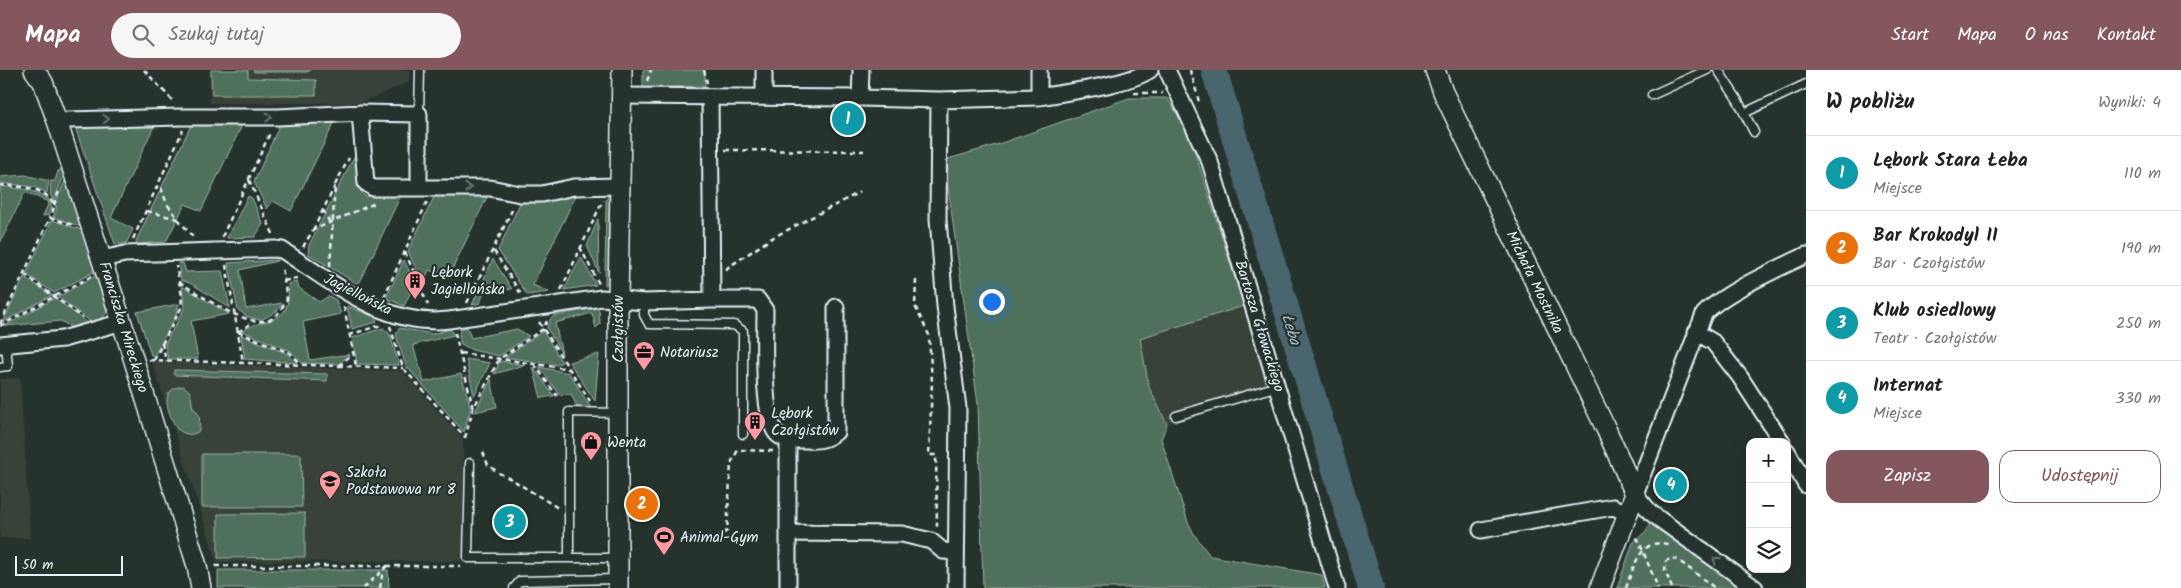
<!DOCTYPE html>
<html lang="pl">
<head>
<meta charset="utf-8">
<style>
  :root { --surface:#fff; --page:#f6f6f6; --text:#202124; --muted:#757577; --line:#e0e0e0; --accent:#84575d }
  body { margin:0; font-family:Kalam,sans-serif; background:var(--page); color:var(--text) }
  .controls { position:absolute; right:15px; bottom:15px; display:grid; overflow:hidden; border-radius:10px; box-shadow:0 5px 20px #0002 }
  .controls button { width:45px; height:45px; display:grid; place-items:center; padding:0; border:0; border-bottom:1px solid var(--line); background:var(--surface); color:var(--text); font:25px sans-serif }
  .scale { position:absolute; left:15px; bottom:12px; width:108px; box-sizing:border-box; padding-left:5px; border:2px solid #e8f1f8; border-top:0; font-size:14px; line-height:18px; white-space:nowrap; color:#e8f1f8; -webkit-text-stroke:4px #26332d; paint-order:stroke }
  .you { position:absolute; left:991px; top:231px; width:18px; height:18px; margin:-12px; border:4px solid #fff; border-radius:50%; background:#1a73e8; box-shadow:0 0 0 8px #1a73e833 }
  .badge { display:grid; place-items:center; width:32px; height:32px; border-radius:50%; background:var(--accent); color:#fff; font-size:16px; font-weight:700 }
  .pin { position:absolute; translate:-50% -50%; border:2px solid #fff; box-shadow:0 1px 5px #0006 }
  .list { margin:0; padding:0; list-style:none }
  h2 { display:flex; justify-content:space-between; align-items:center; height:65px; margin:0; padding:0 20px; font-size:21px }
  h2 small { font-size:16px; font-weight:400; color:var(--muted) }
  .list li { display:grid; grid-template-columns:32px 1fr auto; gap:15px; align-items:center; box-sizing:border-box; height:75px; padding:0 20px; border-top:1px solid var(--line) }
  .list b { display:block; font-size:19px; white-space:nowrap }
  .list p { margin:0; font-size:16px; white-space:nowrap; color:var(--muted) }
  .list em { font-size:16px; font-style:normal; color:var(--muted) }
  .actions { display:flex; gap:10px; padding:15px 20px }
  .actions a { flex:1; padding:11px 0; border:1px solid var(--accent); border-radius:15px; text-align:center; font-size:18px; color:var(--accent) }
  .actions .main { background:var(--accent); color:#fff }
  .icon { flex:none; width:28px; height:28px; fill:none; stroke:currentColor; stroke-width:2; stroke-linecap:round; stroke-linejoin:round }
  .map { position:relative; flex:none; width:1806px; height:518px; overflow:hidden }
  header { display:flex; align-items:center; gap:30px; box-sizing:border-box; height:70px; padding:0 25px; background:var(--accent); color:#fff }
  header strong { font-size:24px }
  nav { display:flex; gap:28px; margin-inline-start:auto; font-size:18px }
  .search { width:350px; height:45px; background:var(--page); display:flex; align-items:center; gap:12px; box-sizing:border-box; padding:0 18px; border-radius:28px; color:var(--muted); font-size:19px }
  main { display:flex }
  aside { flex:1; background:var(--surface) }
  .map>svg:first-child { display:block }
  .built { fill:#394237 }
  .green { fill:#50715c; stroke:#9cb1aa }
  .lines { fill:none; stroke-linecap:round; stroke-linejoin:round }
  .river { stroke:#48666e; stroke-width:26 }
  .service-casing { stroke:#e8f1f8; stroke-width:11 }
  .minor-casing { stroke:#e8f1f8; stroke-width:19 }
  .tertiary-casing { stroke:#e8f1f8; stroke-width:22 }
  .path { stroke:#e8f1f8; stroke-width:2.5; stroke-dasharray:5 4; stroke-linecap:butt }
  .service { stroke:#26332d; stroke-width:8 }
  .minor { stroke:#26332d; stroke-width:15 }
  .tertiary { stroke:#26332d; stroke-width:19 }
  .oneway { stroke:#6a7674 }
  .labels { text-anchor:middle; stroke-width:4.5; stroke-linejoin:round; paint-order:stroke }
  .poi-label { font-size:15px; fill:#e8f1f8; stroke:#26332d; text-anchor:start }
  .street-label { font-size:15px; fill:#e8f1f8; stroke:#26332d }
  .water-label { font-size:16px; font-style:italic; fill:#a8b9c1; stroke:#26332d }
</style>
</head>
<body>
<header>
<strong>Mapa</strong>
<div class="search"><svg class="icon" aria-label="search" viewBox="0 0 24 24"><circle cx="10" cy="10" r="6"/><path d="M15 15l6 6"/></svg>Szukaj tutaj</div>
<nav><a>Start</a><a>Mapa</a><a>O nas</a><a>Kontakt</a></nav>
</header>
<main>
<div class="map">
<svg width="1806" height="518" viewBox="0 0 1806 518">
  <rect width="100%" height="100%" fill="#26332d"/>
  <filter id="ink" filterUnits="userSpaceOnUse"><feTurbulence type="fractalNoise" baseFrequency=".02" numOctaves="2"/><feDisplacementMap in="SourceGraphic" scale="10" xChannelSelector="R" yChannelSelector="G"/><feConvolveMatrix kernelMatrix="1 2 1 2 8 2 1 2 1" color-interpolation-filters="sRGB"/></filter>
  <g filter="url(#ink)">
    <path class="built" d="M 209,0 L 409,0 L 409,12 L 360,33 L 210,33 Z
      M 1244,236 L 1271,323 L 1167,354 L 1149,317 L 1140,268 Z
      M 152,292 L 402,301 L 463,369 L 463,491 L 217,492 Z
      M 20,308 L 30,468 L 0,468 L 0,309 Z"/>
    <path class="green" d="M 211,0 L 248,0 L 248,8 L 316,10 L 316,25 L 212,25 Z
      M 253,0 L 311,0 L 307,2 L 254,2 Z
      M 643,0 L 705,0 L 705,16 L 643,18 Z
      M 1129,28 L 1167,28 L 1188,60 L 1244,236 L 1140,268 L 1149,317 L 1167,354 L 1161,369 L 1188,452 L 1194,464 L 1210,486 L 1322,505 L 1325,518 L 983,518 L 978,334 L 946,103 L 948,89 L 996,75 Z
      M 335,51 L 291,141 L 273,131 L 267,139 L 254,112 L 280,54 Z
      M 243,53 L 201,141 L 185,134 L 166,172 L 137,174 L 136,171 L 191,55 Z
      M 155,54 L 111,148 L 133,159 L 126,174 L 115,174 L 76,60 L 76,56 Z
      M 356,83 L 361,122 L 366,127 L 387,123 L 401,125 L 360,212 L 356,213 L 308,184 L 309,175 Z
      M 62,99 L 64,105 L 54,132 L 50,124 L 51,111 L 55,111 L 58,101 Z
      M 25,105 L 49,111 L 47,123 L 34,117 L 0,113 L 0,107 Z
      M 66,108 L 81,157 L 53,147 L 57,139 L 55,134 Z
      M 0,116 L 30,120 L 48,128 L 52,138 L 49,145 L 43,146 L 49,132 L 25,122 L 0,173 Z
      M 436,123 L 489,123 L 448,208 L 429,200 L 423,214 L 408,181 Z
      M 577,123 L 533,215 L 549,222 L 527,225 L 498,180 L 522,129 L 534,132 Z
      M 609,125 L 612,127 L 612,139 L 609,141 L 610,212 L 605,215 L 606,130 Z
      M 248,126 L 252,128 L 263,154 L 255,167 L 227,168 Z
      M 598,149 L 599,203 L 587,176 Z
      M 52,150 L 82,160 L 96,201 L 54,223 L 26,204 Z
      M 581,187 L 596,215 L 564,220 Z
      M 493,189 L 512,219 L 484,222 L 480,233 L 472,235 Z
      M 277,190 L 277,191 L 240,200 L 246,239 L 282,233 L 277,241 L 261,250 L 248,247 L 238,240 L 228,193 Z
      M 404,190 L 415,213 L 404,236 L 386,228 Z
      M 178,193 L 183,193 L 186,202 L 222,201 L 230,238 L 192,214 L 181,210 Z
      M 96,205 L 107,241 C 104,249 98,250 91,252 L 58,227 Z
      M 24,207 L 52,225 L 3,252 Z
      M 297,212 L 299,218 L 319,232 L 329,226 L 336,230 L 341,244 L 303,252 L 310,290 L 350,284 L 339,294 L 302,293 L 291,281 L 242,261 C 267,245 292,258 288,214 Z
      M 182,216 L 229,244 L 191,251 L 198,289 L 168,289 L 165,274 L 184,239 Z
      M 55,228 L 88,253 L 72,258 L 61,251 L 5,256 Z
      M 179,234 L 175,248 L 154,286 L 151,285 L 137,242 Z
      M 347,236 L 375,247 L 377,252 L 352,259 Z
      M 597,238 L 599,240 L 600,254 L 596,258 L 592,243 L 555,253 L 562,284 L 547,258 L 551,248 L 556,245 Z
      M 467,257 L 471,268 L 517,259 L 529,266 L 499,286 L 472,280 L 461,274 L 459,266 L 460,259 Z
      M 383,258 L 390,264 L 399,295 L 357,294 L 352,268 Z
      M 399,258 L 433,264 L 450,259 L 454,265 L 413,275 L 424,312 L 461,304 L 471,338 L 464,362 L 406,296 L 396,265 Z
      M 543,261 L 562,292 L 557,295 L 505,287 Z
      M 241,265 L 286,283 L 297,293 L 245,289 Z
      M 599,284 L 595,331 L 569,292 Z
      M 466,289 L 490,293 L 474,326 Z
      M 500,291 L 525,295 L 494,304 Z
      M 533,297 L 554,326 L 541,328 Z
      M 539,297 L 569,303 L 591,338 L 577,337 L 571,324 L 560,325 Z
      M 174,300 L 327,304 L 327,311 L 174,305 Z
      M 491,309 L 497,337 L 475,342 Z
      M 184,316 L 190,322 L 193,338 C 201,343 200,352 199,361 C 191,367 184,364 177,359 C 168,342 157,319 184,316 Z
      M 202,384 L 301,384 L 302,437 L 202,437 Z
      M 305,443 L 305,487 L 218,488 L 218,444 Z
      M 1652,451 L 1745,518 L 1617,518 L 1633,473 L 1645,462 Z
      M 218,500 L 388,500 L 389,518 L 218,518 Z"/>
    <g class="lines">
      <path class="river" d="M 1214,0 L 1371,518"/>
      <g class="service-casing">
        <path id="service" d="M 1718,0 L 1737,29 L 1754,62
          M 1652,25 L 1707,0
          M 1744,43 L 1806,14
          M 419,44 L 420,0
          M 644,232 L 644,245 L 649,254 L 734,255 L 743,261 L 743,364
          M 0,297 L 8,296 L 6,275
          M 1176,346 L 1278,316
          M 470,393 L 468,488 L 569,488
          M 617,488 L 569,488 L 569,342 L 618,343
          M 514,518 L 520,511 L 618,509"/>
      </g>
      <g class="minor-casing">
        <path id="minor" d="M 1039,0 L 1039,27 C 1067,22 1128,15 1150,0
          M 1167,0 L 1210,92 L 1337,518
          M 622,26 L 860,28 L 861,0
          M 764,26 L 764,0
          M 710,27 L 712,230 L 758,230 L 765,240 C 765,264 761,351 778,365 C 784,370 792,370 800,370 C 816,370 823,372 836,362 L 836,237
          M 860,28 L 939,30 L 1039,27
          M 939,30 L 938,149 L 945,236 L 958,338 L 956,518
          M 58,54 L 68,50 L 181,47 L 278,47 L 360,43 L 419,44 L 419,118 L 373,118 L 366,113 L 360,43
          M 419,118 L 490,118 L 520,124 L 542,124 L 574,117 L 621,116
          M 102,189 L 125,184 L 275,179 L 282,180 C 332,212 386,258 449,250 L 602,228 L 644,232 L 712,230
          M 1696,262 L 1713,272 L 1740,307 L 1782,372
          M 0,275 L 63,269 L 122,252
          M 788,370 L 788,518
          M 1787,381 L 1806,415
          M 1481,460 L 1613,437 L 1628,443
          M 788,463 L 902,464 L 931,471 L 943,481 L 956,482
          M 1755,518 L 1651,443 L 1635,424 L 1704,244 C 1724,222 1778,199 1806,185"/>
      </g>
      <g class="tertiary-casing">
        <path id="tertiary" d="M 34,0 L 43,12 L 58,54 L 131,281 L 197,496 L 201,518
          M 1435,0 L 1443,22 L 1607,361 L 1635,424 L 1600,518
          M 618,518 L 618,229 L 622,0"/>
      </g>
      <path class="path" d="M 144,0 L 174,32
        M 704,0 L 707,13
        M 1190,0 L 1192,9
        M 1193,9 L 1199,32
        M 647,11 L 651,0
        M 1134,23 L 1163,23
        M 725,80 L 864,81
        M 249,110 L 274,166
        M 0,115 C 18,117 50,116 54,138 L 50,148
        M 54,135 L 60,118
        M 323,140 L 330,153
        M 147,141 L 178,149 L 167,134 L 160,115
        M 178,149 L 193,167
        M 313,160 L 335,116
        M 222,167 L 271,61
        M 133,169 L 183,60
        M 303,177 L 313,160 L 375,133
        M 580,177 L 599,214
        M 494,181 L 522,226
        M 405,182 L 428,235
        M 226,195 L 243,292
        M 330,196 L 335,115 L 349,88
        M 727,200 L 727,198 L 772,168 L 860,122
        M 24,204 L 83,248
        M 916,210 L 915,236 L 929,265 L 932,312 L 929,385 L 936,385 L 937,457
        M 284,211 L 297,208
        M 179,212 C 198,223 252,263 273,248 C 280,244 283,235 287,229 L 282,197
        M 561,220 L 603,130
        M 384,227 L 427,132
        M 467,233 L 514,136
        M 344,237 L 356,296
        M 539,252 L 590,331
        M 0,254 L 50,148 L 73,155
        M 0,256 L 92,206
        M 390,256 L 403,298 L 465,367
        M 238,262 L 290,283 L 300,293
        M 238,262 L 255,251
        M 455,263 L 473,338
        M 349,265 L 381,255
        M 162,273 L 166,291
        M 460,283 L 569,299
        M 149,290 L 403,298
        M 154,290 L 181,238 L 182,226 L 176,196
        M 534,294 L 557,326
        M 339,296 L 353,283
        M 465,368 L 473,339 L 499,289 L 543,259 L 547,251
        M 483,382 L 488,395 L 499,403 L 511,409 L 558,438
        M 716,468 L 727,461 L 731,393 L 738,380 L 773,381
        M 1636,468 L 1638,469 L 1658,518
        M 215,496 L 461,496
        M 364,518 L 388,495
        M 380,518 L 383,500
        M 1626,518 C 1633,498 1641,465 1670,475
        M 1672,518 L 1665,500 L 1666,491 L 1672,488 L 1678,490 L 1715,518"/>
      <use href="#service" class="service"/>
      <use href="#minor" class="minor"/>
      <use href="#tertiary" class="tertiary"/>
    </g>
    <defs><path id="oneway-chevron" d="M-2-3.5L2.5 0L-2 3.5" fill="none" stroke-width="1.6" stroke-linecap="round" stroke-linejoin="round" transform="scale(1.25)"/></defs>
    <g class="oneway">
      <use href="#oneway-chevron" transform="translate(269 47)"/>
      <use href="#oneway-chevron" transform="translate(106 49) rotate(-2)"/>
      <use href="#oneway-chevron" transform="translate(468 118)"/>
      <use href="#oneway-chevron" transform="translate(1716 490) rotate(-144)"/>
    </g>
  </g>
  <defs>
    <g id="building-pin" transform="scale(1.125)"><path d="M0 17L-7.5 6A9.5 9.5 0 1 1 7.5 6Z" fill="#ff9aa2" stroke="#26332d"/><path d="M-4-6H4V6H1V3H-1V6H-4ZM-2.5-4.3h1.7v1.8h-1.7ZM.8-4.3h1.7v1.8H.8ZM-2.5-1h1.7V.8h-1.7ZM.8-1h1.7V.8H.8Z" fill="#111"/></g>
    <g id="office-pin" transform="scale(1.125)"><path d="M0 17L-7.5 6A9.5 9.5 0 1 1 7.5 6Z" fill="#ff9aa2" stroke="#26332d"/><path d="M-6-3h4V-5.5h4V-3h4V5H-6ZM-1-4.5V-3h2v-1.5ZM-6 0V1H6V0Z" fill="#111"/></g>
    <g id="shop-pin" transform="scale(1.125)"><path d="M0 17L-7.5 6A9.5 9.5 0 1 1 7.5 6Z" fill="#ff9aa2" stroke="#26332d"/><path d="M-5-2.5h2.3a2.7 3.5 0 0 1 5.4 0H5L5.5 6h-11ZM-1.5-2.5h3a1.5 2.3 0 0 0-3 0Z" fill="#111"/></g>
    <g id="school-pin" transform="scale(1.125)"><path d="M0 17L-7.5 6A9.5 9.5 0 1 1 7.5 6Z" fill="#ff9aa2" stroke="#26332d"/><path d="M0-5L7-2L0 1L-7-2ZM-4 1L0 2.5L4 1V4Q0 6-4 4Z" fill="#111"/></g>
    <g id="stadium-pin" transform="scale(1.125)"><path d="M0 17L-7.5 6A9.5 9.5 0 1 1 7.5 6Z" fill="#ff9aa2" stroke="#26332d"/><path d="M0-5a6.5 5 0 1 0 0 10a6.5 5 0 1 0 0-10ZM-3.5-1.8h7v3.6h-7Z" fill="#111"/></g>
  </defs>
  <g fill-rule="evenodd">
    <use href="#building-pin" x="415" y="211"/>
    <use href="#office-pin" x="644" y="282"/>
    <use href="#building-pin" x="755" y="352"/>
    <use href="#shop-pin" x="591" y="372"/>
    <use href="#school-pin" x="330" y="411"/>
    <use href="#stadium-pin" x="664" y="467"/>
  </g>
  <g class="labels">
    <g class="poi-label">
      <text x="431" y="207">Lębork<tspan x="431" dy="17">Jagiellońska</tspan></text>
      <text x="660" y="287">Notariusz</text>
      <text x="771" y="348">Lębork<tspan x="771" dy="17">Czołgistów</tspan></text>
      <text x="607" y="377">Wenta</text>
      <text x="346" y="407">Szkoła<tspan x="346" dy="17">Podstawowa nr 8</tspan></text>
      <text x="680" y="472">Animal-Gym</text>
    </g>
    <g class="street-label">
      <text transform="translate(1535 212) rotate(64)" y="5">Michała Mostnika</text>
      <text transform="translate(358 224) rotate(27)" y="5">Jagiellońska</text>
      <text transform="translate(1260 256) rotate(73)" y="5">Bartosza Głowackiego</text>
      <text transform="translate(124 257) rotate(73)" y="5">Franciszka Mireckiego</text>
      <text transform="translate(618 259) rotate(-90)" y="5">Czołgistów</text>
    </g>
    <g class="water-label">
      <text transform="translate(1292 259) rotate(73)" y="6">Łeba</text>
    </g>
  </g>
</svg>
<div class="controls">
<button>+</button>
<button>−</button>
<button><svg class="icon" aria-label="layers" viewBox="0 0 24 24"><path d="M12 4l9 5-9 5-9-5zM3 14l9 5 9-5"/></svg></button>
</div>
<div class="scale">50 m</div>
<div class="you"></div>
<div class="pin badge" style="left:848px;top:49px;background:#0f9aa8">1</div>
<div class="pin badge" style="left:642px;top:434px;background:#e8710a">2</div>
<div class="pin badge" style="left:510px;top:452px;background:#0f9aa8">3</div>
<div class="pin badge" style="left:1671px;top:415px;background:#0f9aa8">4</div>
</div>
<aside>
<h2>W pobliżu<small>Wyniki: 4</small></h2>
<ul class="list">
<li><span class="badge" style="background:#0f9aa8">1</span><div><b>Lębork Stara Łeba</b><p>Miejsce</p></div><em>110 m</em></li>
<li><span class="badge" style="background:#e8710a">2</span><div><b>Bar Krokodyl II</b><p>Bar · Czołgistów</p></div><em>190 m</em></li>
<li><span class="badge" style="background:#0f9aa8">3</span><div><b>Klub osiedlowy</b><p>Teatr · Czołgistów</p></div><em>250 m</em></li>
<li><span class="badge" style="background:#0f9aa8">4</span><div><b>Internat</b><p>Miejsce</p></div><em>330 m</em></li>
</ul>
<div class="actions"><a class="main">Zapisz</a><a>Udostępnij</a></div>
</aside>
</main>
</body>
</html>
